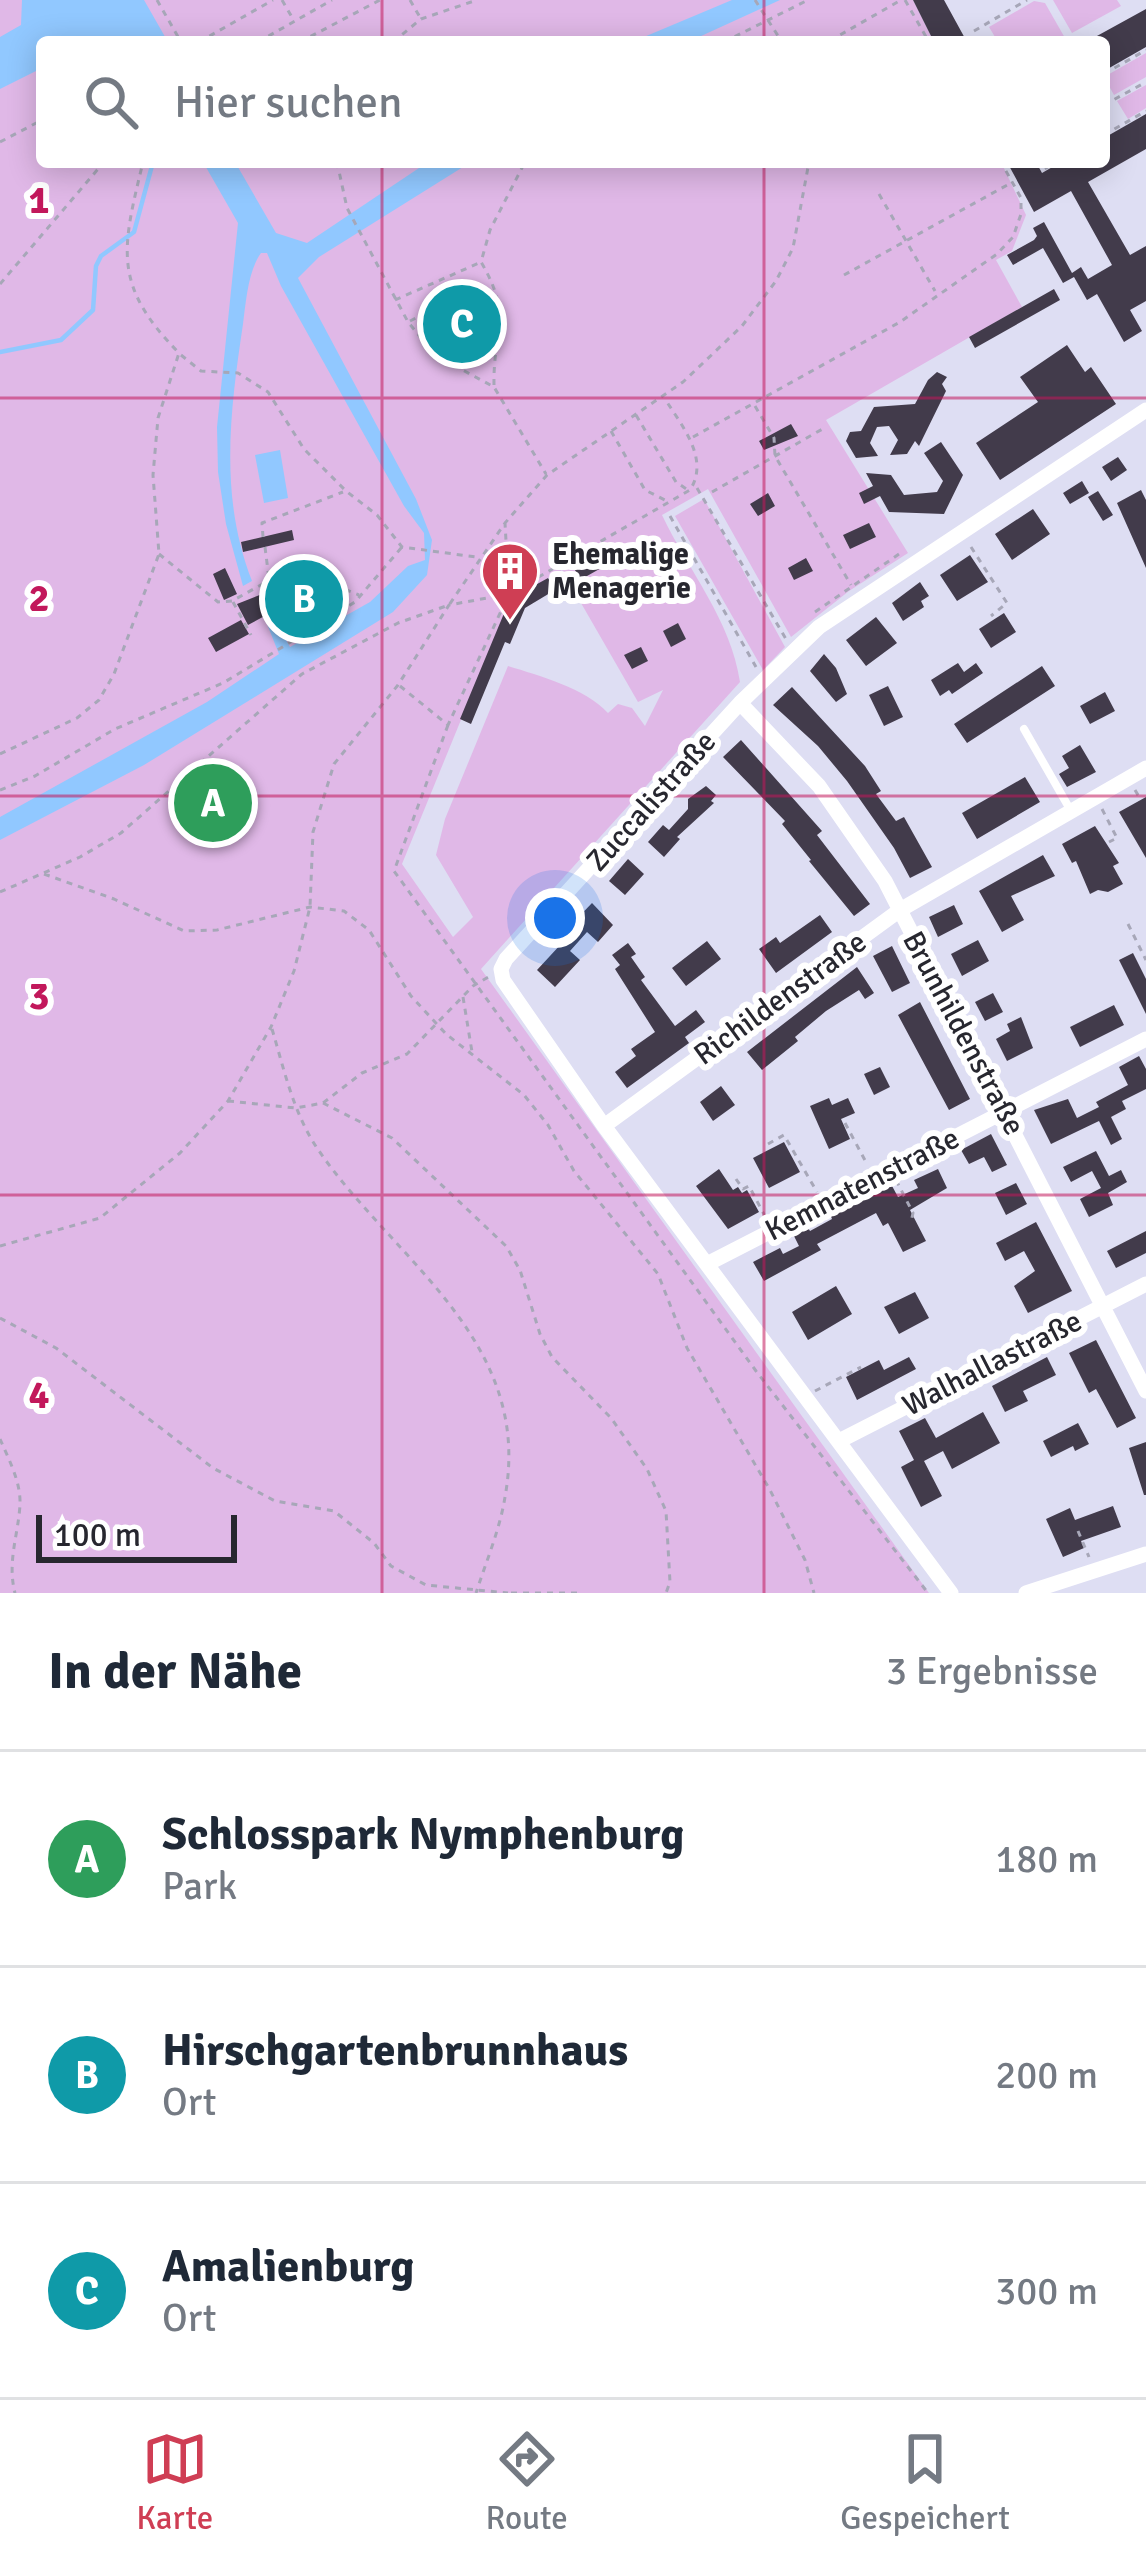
<!DOCTYPE html>
<html lang="de">
<head>
<meta charset="utf-8">
<style>
  :root { --surface:#fff; --page:#f6f6f7; --text:#1f2937; --muted:#747a83; --line:#e0e1e3; --accent:#cf3e54 }
  body { margin:0; font-family:Signika,sans-serif; background:var(--page); color:var(--text) }
  .scale { position:absolute; left:36px; bottom:30px; width:201px; box-sizing:border-box; padding-left:12px; border:6px solid #27272f; border-top:0; font-size:33px; line-height:42px; white-space:nowrap; color:#27272f; -webkit-text-stroke:9px #fff; paint-order:stroke }
  .you { position:absolute; left:555px; top:918px; width:42px; height:42px; margin:-30px; border:9px solid #fff; border-radius:50%; background:#1a73e8; box-shadow:0 0 0 18px #1a73e833 }
  .badge { display:grid; place-items:center; width:78px; height:78px; border-radius:50%; background:var(--accent); color:#fff; font-size:39px; font-weight:700 }
  .pin { position:absolute; translate:-50% -50%; border:6px solid #fff; box-shadow:0 3px 12px #0006 }
  .list { margin:0; padding:0; list-style:none }
  h2 { display:flex; justify-content:space-between; align-items:center; height:156px; margin:0; padding:0 48px; font-size:51px }
  h2 small { font-size:39px; font-weight:400; color:var(--muted) }
  .list li { display:grid; grid-template-columns:78px 1fr auto; gap:36px; align-items:center; box-sizing:border-box; height:216px; padding:0 48px; border-top:3px solid var(--line) }
  .list b { display:block; font-size:45px; white-space:nowrap }
  .list p { margin:0; font-size:39px; white-space:nowrap; color:var(--muted) }
  .list em { font-size:39px; font-style:normal; color:var(--muted) }
  .icon { flex:none; width:66px; height:66px; fill:none; stroke:currentColor; stroke-width:2; stroke-linecap:round; stroke-linejoin:round }
  .map { position:relative; flex:none; width:1146px; height:1593px; overflow:hidden }
  .search { position:absolute; background:var(--surface); box-shadow:0 6px 30px #0003; left:36px; right:36px; top:36px; height:132px; display:flex; align-items:center; gap:30px; box-sizing:border-box; padding:0 42px; border-radius:12px; color:var(--muted); font-size:45px }
  .sheet { height:804px; background:var(--surface) }
  nav { display:flex; justify-content:space-around; align-items:center; box-sizing:border-box; height:168px; border-top:3px solid var(--line); background:var(--surface); font-size:33px; color:var(--muted) }
  nav a { display:grid; justify-items:center; gap:6px }
  nav .on { color:var(--accent) }
  .map>svg:first-child { display:block }
  .green { fill:#e0b8e7; fill-rule:evenodd }
  .water { fill:#91c8ff }
  .lines { fill:none; stroke-linecap:round; stroke-linejoin:round }
  .stream { stroke:#91c8ff; stroke-width:4.5 }
  .building { fill:#423b4b }
  .path { stroke:#a7a7b8; stroke-width:3; stroke-dasharray:6 6; stroke-linecap:butt }
  .lane { stroke:#fff; stroke-width:8 }
  .street { stroke:#fff; stroke-width:15 }
  .grid { fill:none; stroke:#c2185b; stroke-width:3; stroke-opacity:0.55 }
  .labels { text-anchor:middle; stroke-width:12; stroke-linejoin:round; paint-order:stroke }
  .poi-label { font-size:30px; font-weight:bold; fill:#27272f; stroke:#fff; text-anchor:start }
  .street-label { font-size:30px; fill:#27272f; stroke:#fff }
  .grid-label { font-size:39px; text-anchor:middle; font-weight:bold; fill:#c2185b; stroke:#fff; stroke-width:12; stroke-linejoin:round; paint-order:stroke }
</style>
</head>
<body>
<div class="map">
<svg width="1146" height="1593" viewBox="0 0 1146 1593">
  <rect width="100%" height="100%" fill="#dedef3"/>
  <path class="green" d="M 0,0 L 913,0 L 934,42 L 42,42 L 42,162 L 1001,162 L 1026,215 L 1012,251 L 996,260 L 1022,307 L 826,420 L 908,553 L 849,591 L 791,637 L 708,489 L 662,515 C 688,570 731,620 740,682 L 481,969 L 929,1593 L 0,1593 ZM 562,570 L 638,702 L 663,690 L 645,726 L 632,708 L 618,704 L 608,713 C 585,688 540,676 508,666 L 445,819 L 436,855 L 473,917 L 453,937 L 402,864 L 510,600 Z
    M 1053,0 L 1117,0 L 1121,6 L 1072,33 Z
    M 1034,1 L 1045,3 L 1065,38 L 1057,42 L 998,42 L 989,27 Z
    M 1146,53 L 1146,77 L 1114,95 L 1104,77 Z
    M 1146,85 L 1146,108 L 1128,119 L 1117,101 Z
    M 704,499 L 785,647 L 763,670 L 675,516 Z"/>
  <path class="water" d="M 22,0 L 144,0 L 168,42 L 42,42 L 42,68 L 0,89 L 0,37 L 21,25 Z
    M 732,0 L 780,0 L 688,42 L 632,42 Z
    M 203,162 L 235,162 L 276,233 L 307,243 L 428,162 L 471,162 L 319,257 L 298,278 L 416,499 L 432,540 L 427,575 L 393,612 L 144,765 L 0,840 L 0,817 L 207,702 L 279,654 L 265,619 L 274,618 L 290,647 L 370,602 L 408,566 L 425,560 L 424,533 L 404,506 L 281,286 L 267,253 L 261,253 C 248,271 246,302 243,324 C 230,411 219,497 252,581 L 243,586 L 226,524 L 218,472 L 217,427 L 238,223 Z
    M 280,450 L 288,498 L 264,503 L 255,455 Z"/>
  <g class="lines">
    <path class="stream" d="M 0,352 L 61,340 L 93,310 L 96,266 L 101,256 L 134,232 L 153,162"/>
  </g>
  <path class="building" d="M 913,0 L 944,0 L 967,42 L 934,42 Z
    M 1146,9 L 1146,47 L 1104,71 L 1104,42 L 1086,42 Z
    M 1146,114 L 1146,149 L 1088,182 L 1130,255 L 1146,246 L 1146,301 L 1130,310 L 1142,331 L 1124,342 L 1097,294 L 1087,300 L 1074,277 L 1063,283 L 1043,248 L 1013,265 L 1007,255 L 1034,240 L 1037,236 L 1033,228 L 1044,222 L 1072,273 L 1081,267 L 1088,279 L 1112,265 L 1071,191 L 1034,212 L 1007,162 L 1036,162 L 1042,173 L 1061,162 L 1104,162 L 1104,138 Z
    M 453,285 L 464,305 L 477,312 L 476,327 L 487,346 L 460,360 L 453,348 L 458,340 L 445,318 L 434,315 L 426,302 Z
    M 1054,289 L 1060,300 L 975,348 L 969,337 Z
    M 1067,345 L 1085,372 L 1091,367 L 1116,404 L 1000,480 L 976,443 L 1038,402 L 1020,377 Z
    M 937,372 L 947,377 L 942,384 L 946,391 L 919,446 L 915,441 L 907,454 L 890,455 L 898,440 L 889,426 L 877,427 L 870,443 L 878,456 L 856,458 L 846,441 L 850,432 L 861,431 L 874,407 L 915,404 L 928,380 Z
    M 791,424 L 798,436 L 764,450 L 759,441 Z
    M 941,442 L 963,475 L 944,514 L 889,512 L 880,496 L 864,504 L 859,493 L 873,486 L 866,473 L 891,475 L 904,495 L 937,492 L 943,481 L 924,453 Z
    M 1118,457 L 1127,470 L 1111,481 L 1102,467 Z
    M 1082,481 L 1089,493 L 1070,504 L 1063,493 Z
    M 1141,490 L 1146,500 L 1146,568 L 1117,503 Z
    M 1098,491 L 1113,515 L 1103,521 L 1088,497 Z
    M 768,493 L 775,506 L 758,516 L 750,504 Z
    M 1033,509 L 1050,534 L 1012,560 L 995,534 Z
    M 869,523 L 876,537 L 850,549 L 843,535 Z
    M 292,530 L 294,540 L 243,552 L 241,542 Z
    M 613,550 L 623,564 L 613,569 L 610,563 L 580,580 L 574,568 Z
    M 970,555 L 988,582 L 957,601 L 940,575 Z
    M 806,558 L 813,571 L 794,580 L 788,568 Z
    M 225,568 L 237,594 L 224,600 L 213,574 Z
    M 548,578 L 555,590 L 525,608 L 510,644 L 505,642 L 471,724 L 460,719 L 510,599 Z
    M 920,582 L 929,596 L 921,601 L 924,607 L 903,621 L 892,603 Z
    M 316,584 L 324,596 L 292,614 L 285,601 Z
    M 272,590 L 281,607 L 248,625 L 237,604 Z
    M 1004,613 L 1016,632 L 991,648 L 979,629 Z
    M 876,617 L 897,643 L 866,666 L 846,640 Z
    M 241,620 L 249,634 L 216,652 L 208,638 Z
    M 678,623 L 686,639 L 671,647 L 663,631 Z
    M 641,647 L 648,661 L 632,669 L 624,655 Z
    M 824,654 L 836,668 L 847,694 L 836,702 L 810,671 Z
    M 958,663 L 964,672 L 976,663 L 983,673 L 952,694 L 949,690 L 940,696 L 931,680 Z
    M 1042,666 L 1055,686 L 967,743 L 954,724 Z
    M 888,686 L 903,717 L 884,726 L 869,695 Z
    M 792,687 L 865,766 L 881,791 L 876,794 L 896,821 L 904,817 L 932,867 L 910,878 L 894,848 L 847,781 L 818,746 L 773,705 Z
    M 1105,692 L 1115,711 L 1090,724 L 1080,706 Z
    M 741,740 L 822,831 L 817,835 L 870,904 L 854,916 L 809,861 L 811,860 L 782,824 L 785,821 L 723,757 Z
    M 1080,745 L 1096,772 L 1067,787 L 1059,774 L 1069,768 L 1062,756 Z
    M 1025,777 L 1040,802 L 977,839 L 962,813 Z
    M 706,786 L 716,795 L 711,801 L 714,803 L 677,837 L 680,839 L 664,857 L 648,842 L 663,825 L 669,830 L 688,809 L 688,799 Z
    M 1146,797 L 1146,858 L 1119,812 Z
    M 1095,826 L 1119,863 L 1113,866 L 1123,884 L 1108,892 L 1098,890 L 1090,894 L 1076,861 L 1072,863 L 1062,844 Z
    M 1043,855 L 1055,876 L 1011,896 L 1024,920 L 1002,932 L 979,891 Z
    M 628,859 L 644,874 L 625,895 L 609,881 Z
    M 592,903 L 613,925 L 598,942 L 587,932 L 570,951 L 580,960 L 555,987 L 537,970 L 574,930 L 570,926 Z
    M 954,905 L 963,924 L 938,937 L 929,917 Z
    M 820,915 L 832,932 L 776,973 L 759,949 L 776,937 L 780,943 Z
    M 978,940 L 989,961 L 962,976 L 951,954 Z
    M 707,941 L 721,959 L 686,986 L 672,968 Z
    M 628,943 L 636,954 L 631,957 L 645,977 L 641,980 L 675,1026 L 696,1010 L 705,1022 L 685,1037 L 689,1043 L 627,1088 L 615,1072 L 636,1056 L 631,1049 L 655,1032 L 615,969 L 620,965 L 612,955 Z
    M 892,946 L 910,983 L 892,992 L 873,956 Z
    M 1133,953 L 1146,979 L 1146,1014 L 1119,960 Z
    M 857,967 L 874,993 L 865,999 L 859,990 L 826,1011 L 795,1037 L 798,1041 L 762,1070 L 747,1052 Z
    M 993,993 L 1003,1012 L 985,1021 L 975,1002 Z
    M 920,1002 L 970,1099 L 949,1110 L 898,1015 Z
    M 1114,1005 L 1124,1025 L 1080,1047 L 1070,1027 Z
    M 1021,1017 L 1033,1048 L 1007,1061 L 996,1039 L 1010,1031 L 1007,1024 Z
    M 1139,1056 L 1146,1069 L 1146,1089 L 1122,1101 L 1126,1109 L 1111,1117 L 1122,1139 L 1111,1145 L 1099,1121 L 1051,1144 L 1034,1110 L 1068,1099 L 1077,1118 L 1099,1107 L 1096,1102 L 1128,1085 L 1119,1067 Z
    M 880,1067 L 890,1087 L 874,1095 L 864,1074 Z
    M 721,1086 L 735,1105 L 713,1121 L 700,1102 Z
    M 829,1098 L 832,1105 L 848,1098 L 855,1113 L 841,1119 L 850,1139 L 829,1149 L 810,1106 Z
    M 991,1134 L 1007,1165 L 992,1172 L 984,1157 L 969,1164 L 961,1150 Z
    M 784,1142 L 800,1172 L 769,1188 L 753,1158 Z
    M 1096,1151 L 1109,1176 L 1121,1170 L 1127,1182 L 1108,1193 L 1113,1205 L 1089,1217 L 1080,1199 L 1101,1188 L 1092,1171 L 1071,1182 L 1063,1167 Z
    M 719,1169 L 733,1190 L 738,1187 L 742,1193 L 747,1190 L 759,1212 L 728,1229 L 696,1186 Z
    M 938,1169 L 947,1188 L 910,1210 L 926,1241 L 903,1252 L 888,1223 L 883,1226 L 876,1213 L 817,1244 L 821,1250 L 764,1281 L 753,1262 L 780,1248 L 783,1254 L 799,1246 L 793,1234 L 807,1226 L 810,1231 L 832,1219 L 830,1214 L 891,1184 L 898,1197 L 918,1188 L 914,1180 Z
    M 1016,1183 L 1027,1204 L 1006,1215 L 995,1193 Z
    M 1036,1222 L 1072,1291 L 1028,1313 L 1014,1286 L 1035,1271 L 1024,1251 L 1005,1261 L 996,1243 Z
    M 1146,1231 L 1146,1253 L 1116,1268 L 1107,1251 Z
    M 836,1286 L 852,1314 L 808,1340 L 792,1312 Z
    M 915,1292 L 929,1318 L 899,1334 L 884,1307 Z
    M 1096,1340 L 1136,1418 L 1117,1428 L 1096,1389 L 1089,1393 L 1069,1353 Z
    M 909,1357 L 916,1369 L 857,1400 L 846,1377 L 879,1360 L 884,1370 Z
    M 1047,1357 L 1056,1375 L 1023,1391 L 1028,1401 L 1005,1412 L 992,1386 Z
    M 983,1412 L 1000,1443 L 952,1469 L 943,1451 L 924,1461 L 942,1496 L 921,1507 L 901,1467 L 914,1460 L 899,1431 L 925,1418 L 936,1438 Z
    M 1078,1423 L 1089,1444 L 1075,1451 L 1073,1446 L 1051,1457 L 1043,1441 Z
    M 1146,1442 L 1146,1495 L 1144,1495 L 1129,1448 Z
    M 1113,1506 L 1121,1527 L 1081,1541 L 1084,1548 L 1063,1557 L 1046,1519 L 1070,1508 L 1075,1520 Z"/>
  <g class="lines">
    <path class="path" d="M 157,0 L 181,42
      M 282,0 L 293,19
      M 410,0 L 421,19
      M 755,0 L 782,42
      M 905,0 L 929,42
      M 974,31 L 1027,0
      M 199,42 L 273,0
      M 258,42 L 332,0
      M 300,42 L 380,0
      M 393,42 L 421,19 L 477,0
      M 724,42 L 808,0
      M 835,42 L 833,39 L 901,0
      M 1104,74 L 1146,50
      M 1104,105 L 1146,82
      M 1104,135 L 1146,111
      M 0,142 L 42,120
      M 337,162 L 347,208 L 408,322 L 435,355 L 494,387 L 546,474
      M 1038,162 L 1042,170 L 1057,162
      M 879,194 L 935,291
      M 844,275 L 1011,183
      M 0,284 L 104,162
      M 395,300 L 479,263
      M 410,321 L 431,310
      M 181,355 L 201,371 L 238,373 L 268,392 L 304,449 L 346,491 L 377,515 L 402,547 L 476,557
      M 494,385 C 493,330 513,316 481,262 L 490,230 L 525,162
      M 755,406 L 774,438 L 775,456 L 851,585
      M 636,415 L 676,482 L 688,490
      M 611,431 L 645,490 L 667,501
      M 693,437 L 900,322 L 997,254 L 1013,237 L 1021,214 L 1021,198 L 1001,162
      M 697,488 L 786,639
      M 712,492 L 826,427
      M 670,516 L 756,667
      M 263,537 L 262,523 L 343,492
      M 265,547 L 269,579
      M 971,547 L 1007,603 L 991,616
      M 159,554 L 218,602 L 232,601 L 270,580 L 280,599 L 316,578 L 359,595
      M 233,602 L 251,635
      M 815,612 L 902,552
      M 400,686 L 448,725 L 509,594 L 690,490 C 710,459 682,426 665,399
      M 448,725 L 394,871 L 756,1371 L 928,1593
      M 0,754 L 77,718 L 99,700 L 114,674 L 159,554 L 153,475 L 158,418 L 179,353 C 112,285 122,249 143,162
      M 0,790 L 35,776 L 115,729 L 223,683 L 276,651 L 355,602 L 402,547
      M 1135,790 L 1141,800
      M 1102,809 L 1117,838 L 1109,842
      M 44,874 L 114,899 L 184,931 L 217,930 L 310,907 L 344,911 L 369,930 L 411,996 L 446,1034 L 524,1095 L 548,1125 L 574,1171 L 658,1274 L 687,1348 L 770,1490 L 805,1560 L 814,1593
      M 0,892 L 80,857 L 121,833 L 302,674 L 398,623 L 449,605 L 505,523 L 547,475 L 683,382 L 742,326 L 776,281 L 793,248 L 809,162
      M 1128,924 L 1146,960
      M 463,997 L 472,1052
      M 272,1029 C 284,1069 293,1112 317,1148 C 393,1260 534,1340 505,1497 C 500,1529 486,1562 476,1593
      M 228,1101 L 296,1108 L 323,1103 L 362,1073 L 407,1054 L 473,986 L 490,976
      M 323,1103 L 392,1138 L 506,1246 L 520,1270 L 540,1334 L 552,1357 L 611,1418 L 647,1469 L 666,1511 L 670,1582 L 666,1593
      M 845,1123 L 867,1164
      M 768,1144 L 784,1135 L 817,1192
      M 736,1179 L 743,1189 L 749,1186 L 767,1220
      M 896,1180 L 913,1213 L 911,1222
      M 0,1246 L 100,1218 L 180,1153 L 228,1101 L 271,1027 L 294,971 L 310,907 L 313,832 L 334,764 L 398,685 L 449,605 L 509,594 L 505,523
      M 0,1318 L 56,1348 L 213,1468 L 275,1501 L 334,1511 L 374,1543 L 391,1566 L 426,1585 L 508,1593
      M 815,1391 L 861,1367
      M 0,1439 C 9,1460 21,1482 20,1505 C 18,1536 7,1562 15,1593
      M 1078,1531 L 1089,1557
      M 511,1593 L 581,1593"/>
    <path class="lane" d="M 1024,729 L 1071,811"/>
    <path class="street" d="M 740,703 L 819,786 L 885,881 L 1146,1391
      M 604,1126 L 900,910 L 1146,768
      M 707,1264 L 1146,1039
      M 839,1441 L 1146,1284
      M 951,1593 L 604,1126 L 503,980 L 501,969 L 506,959 L 740,703 L 819,627 L 1146,410
      M 1026,1593 L 1146,1554"/>
  </g>
  <path class="grid" d="M 382,0 L 382,42M 764,0 L 764,42M 382,162 L 382,1593M 764,162 L 764,1593M 0,398 L 1146,398M 0,796 L 1146,796M 0,1195 L 1146,1195"/>
  <defs>
    <g id="building-pin" transform="scale(3)"><path d="M0 17L-7.5 6A9.5 9.5 0 1 1 7.5 6Z" fill="#cf3e54" stroke="#fff"/><path d="M-4-6H4V6H1V3H-1V6H-4ZM-2.5-4.3h1.7v1.8h-1.7ZM.8-4.3h1.7v1.8H.8ZM-2.5-1h1.7V.8h-1.7ZM.8-1h1.7V.8H.8Z" fill="#fff"/></g>
  </defs>
  <g fill-rule="evenodd">
    <use href="#building-pin" x="510" y="571"/>
  </g>
  <g class="labels">
    <g class="poi-label">
      <text x="552" y="564">Ehemalige<tspan x="552" dy="34">Menagerie</tspan></text>
    </g>
    <g class="street-label">
      <text transform="translate(651 801) rotate(-48)" y="10">Zuccalistraße</text>
      <text transform="translate(780 998) rotate(-36)" y="10">Richildenstraße</text>
      <text transform="translate(964 1033) rotate(62)" y="10">Brunhildenstraße</text>
      <text transform="translate(862 1184) rotate(-27)" y="10">Kemnatenstraße</text>
      <text transform="translate(992 1363) rotate(-27)" y="10">Walhallastraße</text>
    </g>
  </g>
  <g class="grid-label">
    <text x="39" y="213">1</text>
    <text x="39" y="611">2</text>
    <text x="39" y="1009">3</text>
    <text x="39" y="1408">4</text>
  </g>
</svg>
<div class="scale">100 m</div>
<div class="you"></div>
<div class="pin badge" style="left:213px;top:803px;background:#2e9e5b">A</div>
<div class="pin badge" style="left:304px;top:599px;background:#0f9aa8">B</div>
<div class="pin badge" style="left:462px;top:324px;background:#0f9aa8">C</div>
<div class="search"><svg class="icon" aria-label="search" viewBox="0 0 24 24"><circle cx="10" cy="10" r="6"/><path d="M15 15l6 6"/></svg>Hier suchen</div>
</div>
<section class="sheet">
<h2>In der Nähe<small>3 Ergebnisse</small></h2>
<ul class="list">
<li><span class="badge" style="background:#2e9e5b">A</span><div><b>Schlosspark Nymphenburg</b><p>Park</p></div><em>180 m</em></li>
<li><span class="badge" style="background:#0f9aa8">B</span><div><b>Hirschgartenbrunnhaus</b><p>Ort</p></div><em>200 m</em></li>
<li><span class="badge" style="background:#0f9aa8">C</span><div><b>Amalienburg</b><p>Ort</p></div><em>300 m</em></li>
</ul>
</section>
<nav>
<a class="on"><svg class="icon" aria-label="map" viewBox="0 0 24 24"><path d="M3 6l6-2 6 2 6-2v14l-6 2-6-2-6 2zM9 4v14M15 6v14"/></svg>Karte</a>
<a><svg class="icon" aria-label="directions" viewBox="0 0 24 24"><path d="M12 3l9 9-9 9-9-9zM9 14v-3h6M13 9l2 2-2 2"/></svg>Route</a>
<a><svg class="icon" aria-label="saved" viewBox="0 0 24 24"><path d="M7 4h10v16l-5-4-5 4z"/></svg>Gespeichert</a>
</nav>
</body>
</html>
